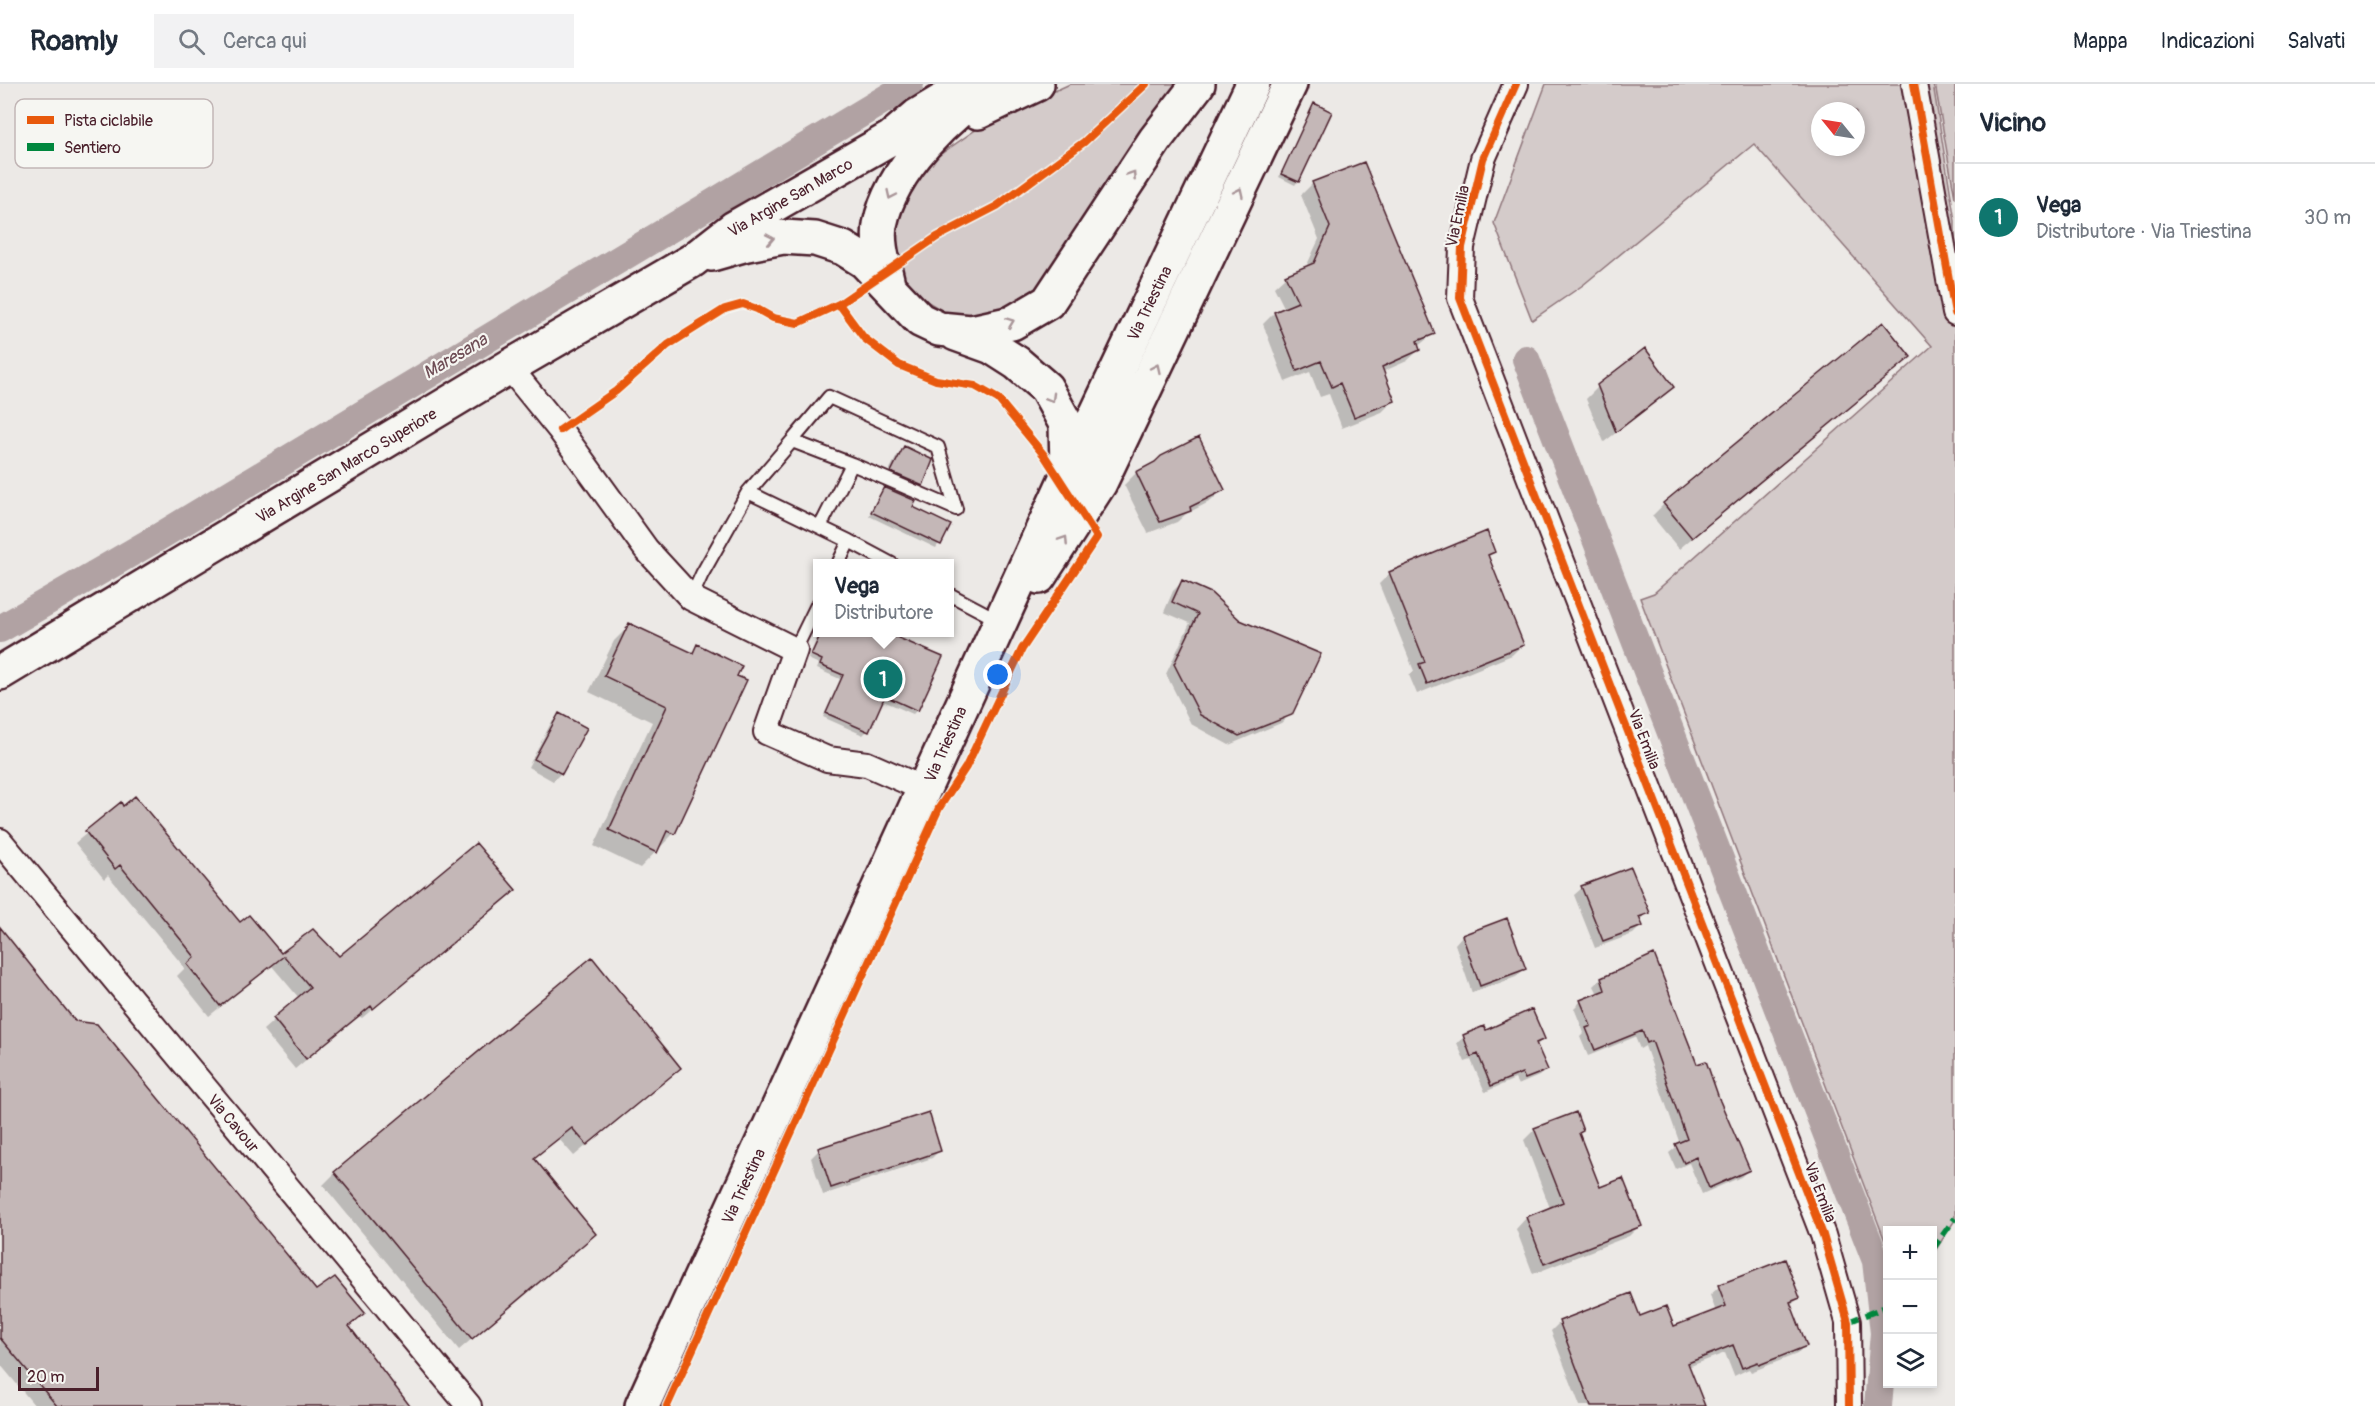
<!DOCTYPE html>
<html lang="it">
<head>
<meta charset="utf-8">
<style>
  :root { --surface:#fff; --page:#f2f2f3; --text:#1f2937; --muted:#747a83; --line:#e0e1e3; --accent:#0f766e }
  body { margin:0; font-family:Pangolin,sans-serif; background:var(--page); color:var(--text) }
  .controls { position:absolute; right:18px; bottom:18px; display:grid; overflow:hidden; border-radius:0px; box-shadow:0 3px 9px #0003 }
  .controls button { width:54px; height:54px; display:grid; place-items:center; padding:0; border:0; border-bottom:2px solid var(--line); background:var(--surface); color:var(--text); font:30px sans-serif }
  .compass { position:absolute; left:1811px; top:18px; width:54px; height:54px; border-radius:50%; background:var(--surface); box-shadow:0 3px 9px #0003; rotate:300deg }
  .scale { position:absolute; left:18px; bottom:15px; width:81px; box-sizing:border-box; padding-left:6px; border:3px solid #4a1f2b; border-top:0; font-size:16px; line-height:21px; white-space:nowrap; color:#4a1f2b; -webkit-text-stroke:4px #f6f6f2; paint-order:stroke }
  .you { position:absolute; left:998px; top:591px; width:21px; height:21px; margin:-15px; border:4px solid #fff; border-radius:50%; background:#1a73e8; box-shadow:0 0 0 9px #1a73e833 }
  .badge { display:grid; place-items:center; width:39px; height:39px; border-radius:50%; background:var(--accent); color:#fff; font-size:20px; font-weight:700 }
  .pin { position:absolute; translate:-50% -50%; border:3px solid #fff; box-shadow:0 2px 6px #0006 }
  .popup { position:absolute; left:813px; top:475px; width:141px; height:78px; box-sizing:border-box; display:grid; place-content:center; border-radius:0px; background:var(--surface); filter:drop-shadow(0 2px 4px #0005); font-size:20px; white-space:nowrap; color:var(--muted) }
  .popup b { font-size:22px; color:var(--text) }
  .popup::after { content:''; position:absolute; left:50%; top:100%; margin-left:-12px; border:12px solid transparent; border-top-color:var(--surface) }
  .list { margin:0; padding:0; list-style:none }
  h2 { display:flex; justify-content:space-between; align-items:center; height:78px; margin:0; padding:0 24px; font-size:26px }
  h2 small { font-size:20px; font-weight:400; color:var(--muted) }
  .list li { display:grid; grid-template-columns:39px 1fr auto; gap:18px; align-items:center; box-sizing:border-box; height:108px; padding:0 24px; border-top:2px solid var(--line) }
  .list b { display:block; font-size:22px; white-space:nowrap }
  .list p { margin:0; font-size:20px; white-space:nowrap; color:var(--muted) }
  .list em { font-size:20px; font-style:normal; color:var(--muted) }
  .icon { flex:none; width:33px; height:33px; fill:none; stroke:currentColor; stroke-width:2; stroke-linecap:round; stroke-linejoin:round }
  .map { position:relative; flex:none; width:1955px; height:1322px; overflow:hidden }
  header { display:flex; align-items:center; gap:36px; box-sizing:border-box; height:84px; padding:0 30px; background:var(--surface); border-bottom:2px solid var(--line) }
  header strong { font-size:28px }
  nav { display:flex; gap:33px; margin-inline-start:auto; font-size:21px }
  .search { width:420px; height:54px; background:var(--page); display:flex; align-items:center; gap:15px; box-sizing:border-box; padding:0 21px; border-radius:0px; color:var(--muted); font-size:22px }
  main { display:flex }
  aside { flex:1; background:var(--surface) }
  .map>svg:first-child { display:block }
  .green { fill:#d4cbca; stroke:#8f757a; stroke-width:1.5; fill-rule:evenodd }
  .shadow { fill:#0003 }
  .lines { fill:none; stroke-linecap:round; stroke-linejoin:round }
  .canal { stroke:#b1a2a3; stroke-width:28 }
  .building { fill:#c4b7b7; stroke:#4a1f2b; stroke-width:1.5 }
  .lane-casing { stroke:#4a1f2b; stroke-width:16 }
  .street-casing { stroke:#4a1f2b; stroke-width:28 }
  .secondary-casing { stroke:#4a1f2b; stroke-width:38 }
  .lane { stroke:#f6f6f2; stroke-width:12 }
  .street { stroke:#f6f6f2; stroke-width:24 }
  .secondary { stroke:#f6f6f2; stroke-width:33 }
  .quiet { stroke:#00873e; stroke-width:6; stroke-dasharray:12 6; stroke-linecap:butt }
  .cycleway-casing { stroke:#f6f6f2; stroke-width:11 }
  .cycleway { stroke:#e8590c; stroke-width:8 }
  .oneway { stroke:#a99598 }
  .labels { text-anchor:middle; stroke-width:4.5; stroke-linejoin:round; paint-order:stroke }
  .street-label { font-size:16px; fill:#4a1f2b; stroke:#f6f6f2 }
  .water-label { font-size:18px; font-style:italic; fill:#6e4d55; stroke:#f6f6f2 }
  .key { fill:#f6f6f2; stroke:#c2b6b6; stroke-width:1.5 }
  .key-label { font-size:16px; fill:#4a1f2b }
</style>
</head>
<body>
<header>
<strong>Roamly</strong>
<div class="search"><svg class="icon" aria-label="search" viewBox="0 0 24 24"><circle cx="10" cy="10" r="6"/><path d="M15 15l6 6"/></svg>Cerca qui</div>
<nav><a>Mappa</a><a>Indicazioni</a><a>Salvati</a></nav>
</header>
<main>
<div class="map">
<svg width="1955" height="1322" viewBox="0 0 1955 1322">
  <rect width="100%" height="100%" fill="#ece9e6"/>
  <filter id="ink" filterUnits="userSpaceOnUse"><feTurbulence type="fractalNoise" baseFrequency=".0167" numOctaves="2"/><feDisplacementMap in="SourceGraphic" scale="12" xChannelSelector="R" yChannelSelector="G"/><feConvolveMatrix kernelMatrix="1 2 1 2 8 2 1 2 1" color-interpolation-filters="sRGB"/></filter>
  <g filter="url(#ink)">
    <path class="green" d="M 1070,0 L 1183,0 L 1040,213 L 994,234 L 948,230 L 918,212 L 905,195 L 892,171 L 894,133 L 928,79 L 987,38 Z
      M 1546,0 L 1933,0 L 1955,137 L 1955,1136 L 1933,1170 L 1932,1146 L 1888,1146 L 1887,1162 L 1640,514 L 1654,509 L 1932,262 L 1754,60 L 1583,201 L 1532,236 L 1494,139 ZM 1820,27 L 1856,27 L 1856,63 L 1820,63 Z
      M 1935,0 L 1955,0 L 1955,114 Z"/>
    <path class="shadow" d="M 1314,21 L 1298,97 L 1295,101 L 1279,93 Z
      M 1313,99 L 1433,250 L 1417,263 L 1419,266 L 1407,277 L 1382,288 L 1393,317 L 1382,328 L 1342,344 L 1329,310 L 1320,313 L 1310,288 L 1285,298 L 1263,240 L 1274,229 L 1285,225 L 1274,203 L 1286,192 L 1306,183 L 1319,155 L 1301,111 Z
      M 1909,273 L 1679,465 L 1652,432 L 1664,420 Z
      M 1598,303 L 1672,303 L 1660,315 L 1604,358 L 1586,315 Z
      M 904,364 L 922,401 L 914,409 L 884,396 L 897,372 Z
      M 1155,380 L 1223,405 L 1211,417 L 1186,430 L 1177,438 L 1148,449 L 1124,401 L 1136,389 Z
      M 884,405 L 911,424 L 949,442 L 936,464 L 869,432 Z
      M 1493,468 L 1487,474 L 1523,560 L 1512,571 L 1417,610 L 1409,591 L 1414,587 L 1379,500 L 1390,489 Z
      M 1182,498 L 1291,630 L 1281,639 L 1229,661 L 1191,640 L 1166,590 L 1190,539 L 1164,528 L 1173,507 Z
      M 630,541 L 690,570 L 697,562 L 735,593 L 745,597 L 673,750 L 640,784 L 594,762 L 652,638 L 589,608 L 614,557 Z
      M 820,548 L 897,548 L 895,554 L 917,626 L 913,630 L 881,616 L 867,647 L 863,651 L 823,633 L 840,595 L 817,585 L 819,580 L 808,575 Z
      M 559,631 L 561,689 L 553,697 L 528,683 L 551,639 Z
      M 121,721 L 240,840 L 281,871 L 339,874 L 503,816 L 362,934 L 359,932 L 295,985 L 263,946 L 299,914 L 272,882 L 209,932 L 177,892 L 185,884 L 108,791 L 104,795 L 75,759 Z
      M 1582,804 L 1648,829 L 1639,837 L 1641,842 L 1633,850 L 1595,864 L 1574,811 Z
      M 1462,852 L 1524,885 L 1516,893 L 1472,909 L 1455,860 Z
      M 0,859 L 75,938 L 348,1243 L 406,1322 L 35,1322 L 0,1280 Z
      M 1601,895 L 1696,982 L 1719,1017 L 1748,1086 L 1741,1093 L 1702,1110 L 1689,1079 L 1676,1085 L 1669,1069 L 1680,1060 L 1645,962 L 1640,965 L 1635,953 L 1588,972 L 1580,953 L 1584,949 L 1574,924 L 1581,917 L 1598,910 L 1594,902 Z
      M 1485,948 L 1543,955 L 1536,962 L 1546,985 L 1539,992 L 1518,1001 L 1515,995 L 1485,1008 L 1471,976 L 1465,978 L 1457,959 L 1464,953 Z
      M 679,984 L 574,1072 L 559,1055 L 533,1075 L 594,1150 L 459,1266 L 323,1101 L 335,1089 Z
      M 1535,1045 L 1581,1047 L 1578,1050 L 1599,1105 L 1640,1141 L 1629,1152 L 1533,1190 L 1516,1145 L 1526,1134 L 1550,1124 L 1524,1056 Z
      M 819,1066 L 940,1066 L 932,1074 L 823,1111 L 811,1074 Z
      M 1784,1177 L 1799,1214 L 1790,1222 L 1805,1261 L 1797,1270 L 1751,1288 L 1749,1285 L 1734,1292 L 1725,1269 L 1688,1283 L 1702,1322 L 1580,1322 L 1551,1247 L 1560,1238 L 1639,1234 L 1674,1244 L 1716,1228 L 1710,1211 L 1719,1203 Z"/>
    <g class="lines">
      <path class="canal" d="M 1526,275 L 1876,1177 L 1884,1249 L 1878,1322
        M 0,545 L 157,454 L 910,0"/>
    </g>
    <path class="building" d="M 1314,19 L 1332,28 L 1299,98 L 1281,90 Z
      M 1364,78 L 1435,250 L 1417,257 L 1420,266 L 1382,283 L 1395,317 L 1354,333 L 1340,299 L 1332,303 L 1321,277 L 1297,287 L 1274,228 L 1298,218 L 1285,191 L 1314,179 L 1330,143 L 1312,98 Z
      M 1883,238 L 1911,273 L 1692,454 L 1663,419 Z
      M 1645,264 L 1674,303 L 1616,348 L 1597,301 Z
      M 1199,353 L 1225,406 L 1190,423 L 1191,427 L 1160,438 L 1136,388 L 1155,378 L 1161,372 Z
      M 904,362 L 933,376 L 923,402 L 891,388 Z
      M 884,403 L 916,417 L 913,423 L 951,441 L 941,461 L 871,428 Z
      M 1487,447 L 1495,468 L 1488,471 L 1524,561 L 1427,600 L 1419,580 L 1425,578 L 1389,488 Z
      M 1182,496 L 1211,509 L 1240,536 L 1321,570 L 1292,631 L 1239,652 L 1200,631 L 1174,580 L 1198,530 L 1172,518 Z
      M 629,539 L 693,569 L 697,560 L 742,582 L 737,592 L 747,596 L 675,750 L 667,747 L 657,769 L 609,746 L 667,622 L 604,592 Z
      M 821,549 L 887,549 L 943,573 L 918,627 L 885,612 L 869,648 L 826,629 L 843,591 L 820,581 L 822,576 L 811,571 Z
      M 559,629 L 587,644 L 562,690 L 534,675 Z
      M 135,712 L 240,838 L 249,831 L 281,869 L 313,845 L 339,872 L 476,759 L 516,806 L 373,925 L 371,922 L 306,975 L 273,934 L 310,903 L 284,872 L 220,922 L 187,880 L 195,873 L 120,781 L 115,785 L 85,747 L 121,718 L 123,722 Z
      M 1631,783 L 1650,829 L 1639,833 L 1643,842 L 1603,857 L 1581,802 Z
      M 1507,834 L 1526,885 L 1480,902 L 1462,851 Z
      M 0,843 L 75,937 L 97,940 L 316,1206 L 335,1193 L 365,1229 L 349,1242 L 410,1322 L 57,1322 L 0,1254 Z
      M 1654,870 L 1697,980 L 1706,977 L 1720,1017 L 1750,1086 L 1709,1104 L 1696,1073 L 1684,1079 L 1675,1060 L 1687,1055 L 1652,957 L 1647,959 L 1642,947 L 1595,966 L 1586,944 L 1591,942 L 1580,916 L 1605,906 L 1601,894 Z
      M 592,873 L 681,984 L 587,1061 L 572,1044 L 534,1074 L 596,1150 L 472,1255 L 334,1088 Z
      M 1532,925 L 1545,955 L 1536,959 L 1548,986 L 1525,995 L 1522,989 L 1491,1002 L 1478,970 L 1471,973 L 1463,951 L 1484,942 L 1486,946 Z
      M 929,1028 L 941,1067 L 831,1104 L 818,1064 Z
      M 1576,1028 L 1583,1047 L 1579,1049 L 1600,1103 L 1623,1094 L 1642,1142 L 1544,1180 L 1526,1133 L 1563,1118 L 1534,1044 Z
      M 1785,1175 L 1800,1214 L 1790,1218 L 1807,1262 L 1759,1281 L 1758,1278 L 1742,1284 L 1733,1261 L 1688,1279 L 1705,1322 L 1591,1322 L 1559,1237 L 1631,1209 L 1640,1232 L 1666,1222 L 1674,1242 L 1726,1222 L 1718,1201 Z"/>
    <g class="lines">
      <g class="lane-casing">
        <path id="lane" d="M 792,357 L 829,313 L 938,363 L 956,425 L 852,380
          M 748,408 L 792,357 L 852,380 L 820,443
          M 838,480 L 849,457 L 892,480
          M 949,510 L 1000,537
          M 691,514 L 702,490 L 748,408 L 849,457
          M 795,566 L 817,521"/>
      </g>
      <g class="street-casing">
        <path id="street" d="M 1516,0 L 1483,75 L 1462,163 L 1460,214 L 1823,1151 L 1848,1238 L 1849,1322
          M 1914,0 L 1955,229
          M 509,283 L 560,346 L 646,465 L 691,514 L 795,566 L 766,648 L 827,675 L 867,680 L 924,705
          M 0,757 L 469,1322"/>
      </g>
      <g class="secondary-casing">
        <path id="secondary" d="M 978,28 L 1037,0
          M 712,170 L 747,160 L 783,153 L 815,155 L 843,164 L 864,177 L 920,236 L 939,245 L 971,248 L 1012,239 L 1048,218 L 1155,56 L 1198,0
          M 888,200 C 884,181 877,160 880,141 C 891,85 949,29 996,0
          M 956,250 L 992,263 L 1017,279 L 1046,304 L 1066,340 L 1067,384
          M 1039,493 L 1100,399 L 1290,0
          M 0,589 L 509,283 L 693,176 L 734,144 L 891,54 L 917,32 L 970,0
          M 642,1322 L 1067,392 L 1253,0"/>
      </g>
      <use href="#lane" class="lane"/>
      <use href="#street" class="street"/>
      <use href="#secondary" class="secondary"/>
      <path class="quiet" d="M 1932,1166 L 1955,1134
        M 1848,1238 L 1888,1222"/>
      <g class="cycleway-casing">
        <path id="cycleway" d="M 1516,0 L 1483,75 L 1462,163 L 1460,214 L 1823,1151 L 1848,1238 L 1849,1322
          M 1914,0 L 1955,229
          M 560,346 L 616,307 L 668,261 L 725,225 L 743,220 L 757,225 L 773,234 L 798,239 L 839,220 L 937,153 L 997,122 L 1084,58 L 1146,0
          M 667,1322 L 939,724 L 966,683 L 1022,565 L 1097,453 L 1044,371 L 998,315 L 975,302 L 936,296 L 899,281 L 864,254 L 839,220"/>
      </g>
      <use href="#cycleway" class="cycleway"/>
    </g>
    <defs><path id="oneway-chevron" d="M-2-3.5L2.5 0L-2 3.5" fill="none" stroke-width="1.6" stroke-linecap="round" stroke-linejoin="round" transform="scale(1.5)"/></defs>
    <g class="oneway">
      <use href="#oneway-chevron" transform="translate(1132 91) rotate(-57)"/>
      <use href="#oneway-chevron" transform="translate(1239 108) rotate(-65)"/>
      <use href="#oneway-chevron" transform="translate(891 111) rotate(115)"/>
      <use href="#oneway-chevron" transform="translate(770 155) rotate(-11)"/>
      <use href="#oneway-chevron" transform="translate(1010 238) rotate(-21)"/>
      <use href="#oneway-chevron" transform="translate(1156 284) rotate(-65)"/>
      <use href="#oneway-chevron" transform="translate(1051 314) rotate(60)"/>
      <use href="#oneway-chevron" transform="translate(1064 456) rotate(-57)"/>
    </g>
  </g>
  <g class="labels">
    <g class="street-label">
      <text transform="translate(790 113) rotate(-30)" y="6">Via Argine San Marco</text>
      <text transform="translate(1457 132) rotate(-78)" y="6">Via Emilia</text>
      <text transform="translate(1149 219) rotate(-64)" y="6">Via Triestina</text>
      <text transform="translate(346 381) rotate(-31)" y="6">Via Argine San Marco Superiore</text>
      <text transform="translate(1645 655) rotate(69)" y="6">Via Emilia</text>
      <text transform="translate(945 660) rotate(-66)" y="6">Via Triestina</text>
      <text transform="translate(234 1039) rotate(50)" y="6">Via Cavour</text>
      <text transform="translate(743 1102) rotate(-65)" y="6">Via Triestina</text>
      <text transform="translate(1821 1108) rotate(69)" y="6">Via Emilia</text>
    </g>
    <g class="water-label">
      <text transform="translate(455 272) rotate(-31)" y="6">Maresana</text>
    </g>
  </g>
  <rect x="15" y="15" width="198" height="69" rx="9" class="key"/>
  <rect x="27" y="32" width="27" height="8" fill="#e8590c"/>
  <rect x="27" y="59" width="27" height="8" fill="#00873e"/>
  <g class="key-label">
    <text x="64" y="42">Pista ciclabile</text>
    <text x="64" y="69">Sentiero</text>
  </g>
</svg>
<div class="controls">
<button>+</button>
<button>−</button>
<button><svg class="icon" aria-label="layers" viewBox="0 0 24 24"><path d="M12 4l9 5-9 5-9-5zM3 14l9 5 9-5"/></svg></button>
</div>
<svg class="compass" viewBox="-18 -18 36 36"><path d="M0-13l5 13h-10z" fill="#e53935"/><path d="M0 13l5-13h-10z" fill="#747a83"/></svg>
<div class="scale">20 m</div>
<div class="you"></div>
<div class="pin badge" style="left:883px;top:595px">1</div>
<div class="popup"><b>Vega</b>Distributore</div>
</div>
<aside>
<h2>Vicino<small></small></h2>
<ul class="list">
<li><span class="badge">1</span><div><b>Vega</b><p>Distributore · Via Triestina</p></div><em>30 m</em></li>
</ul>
</aside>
</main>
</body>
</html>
